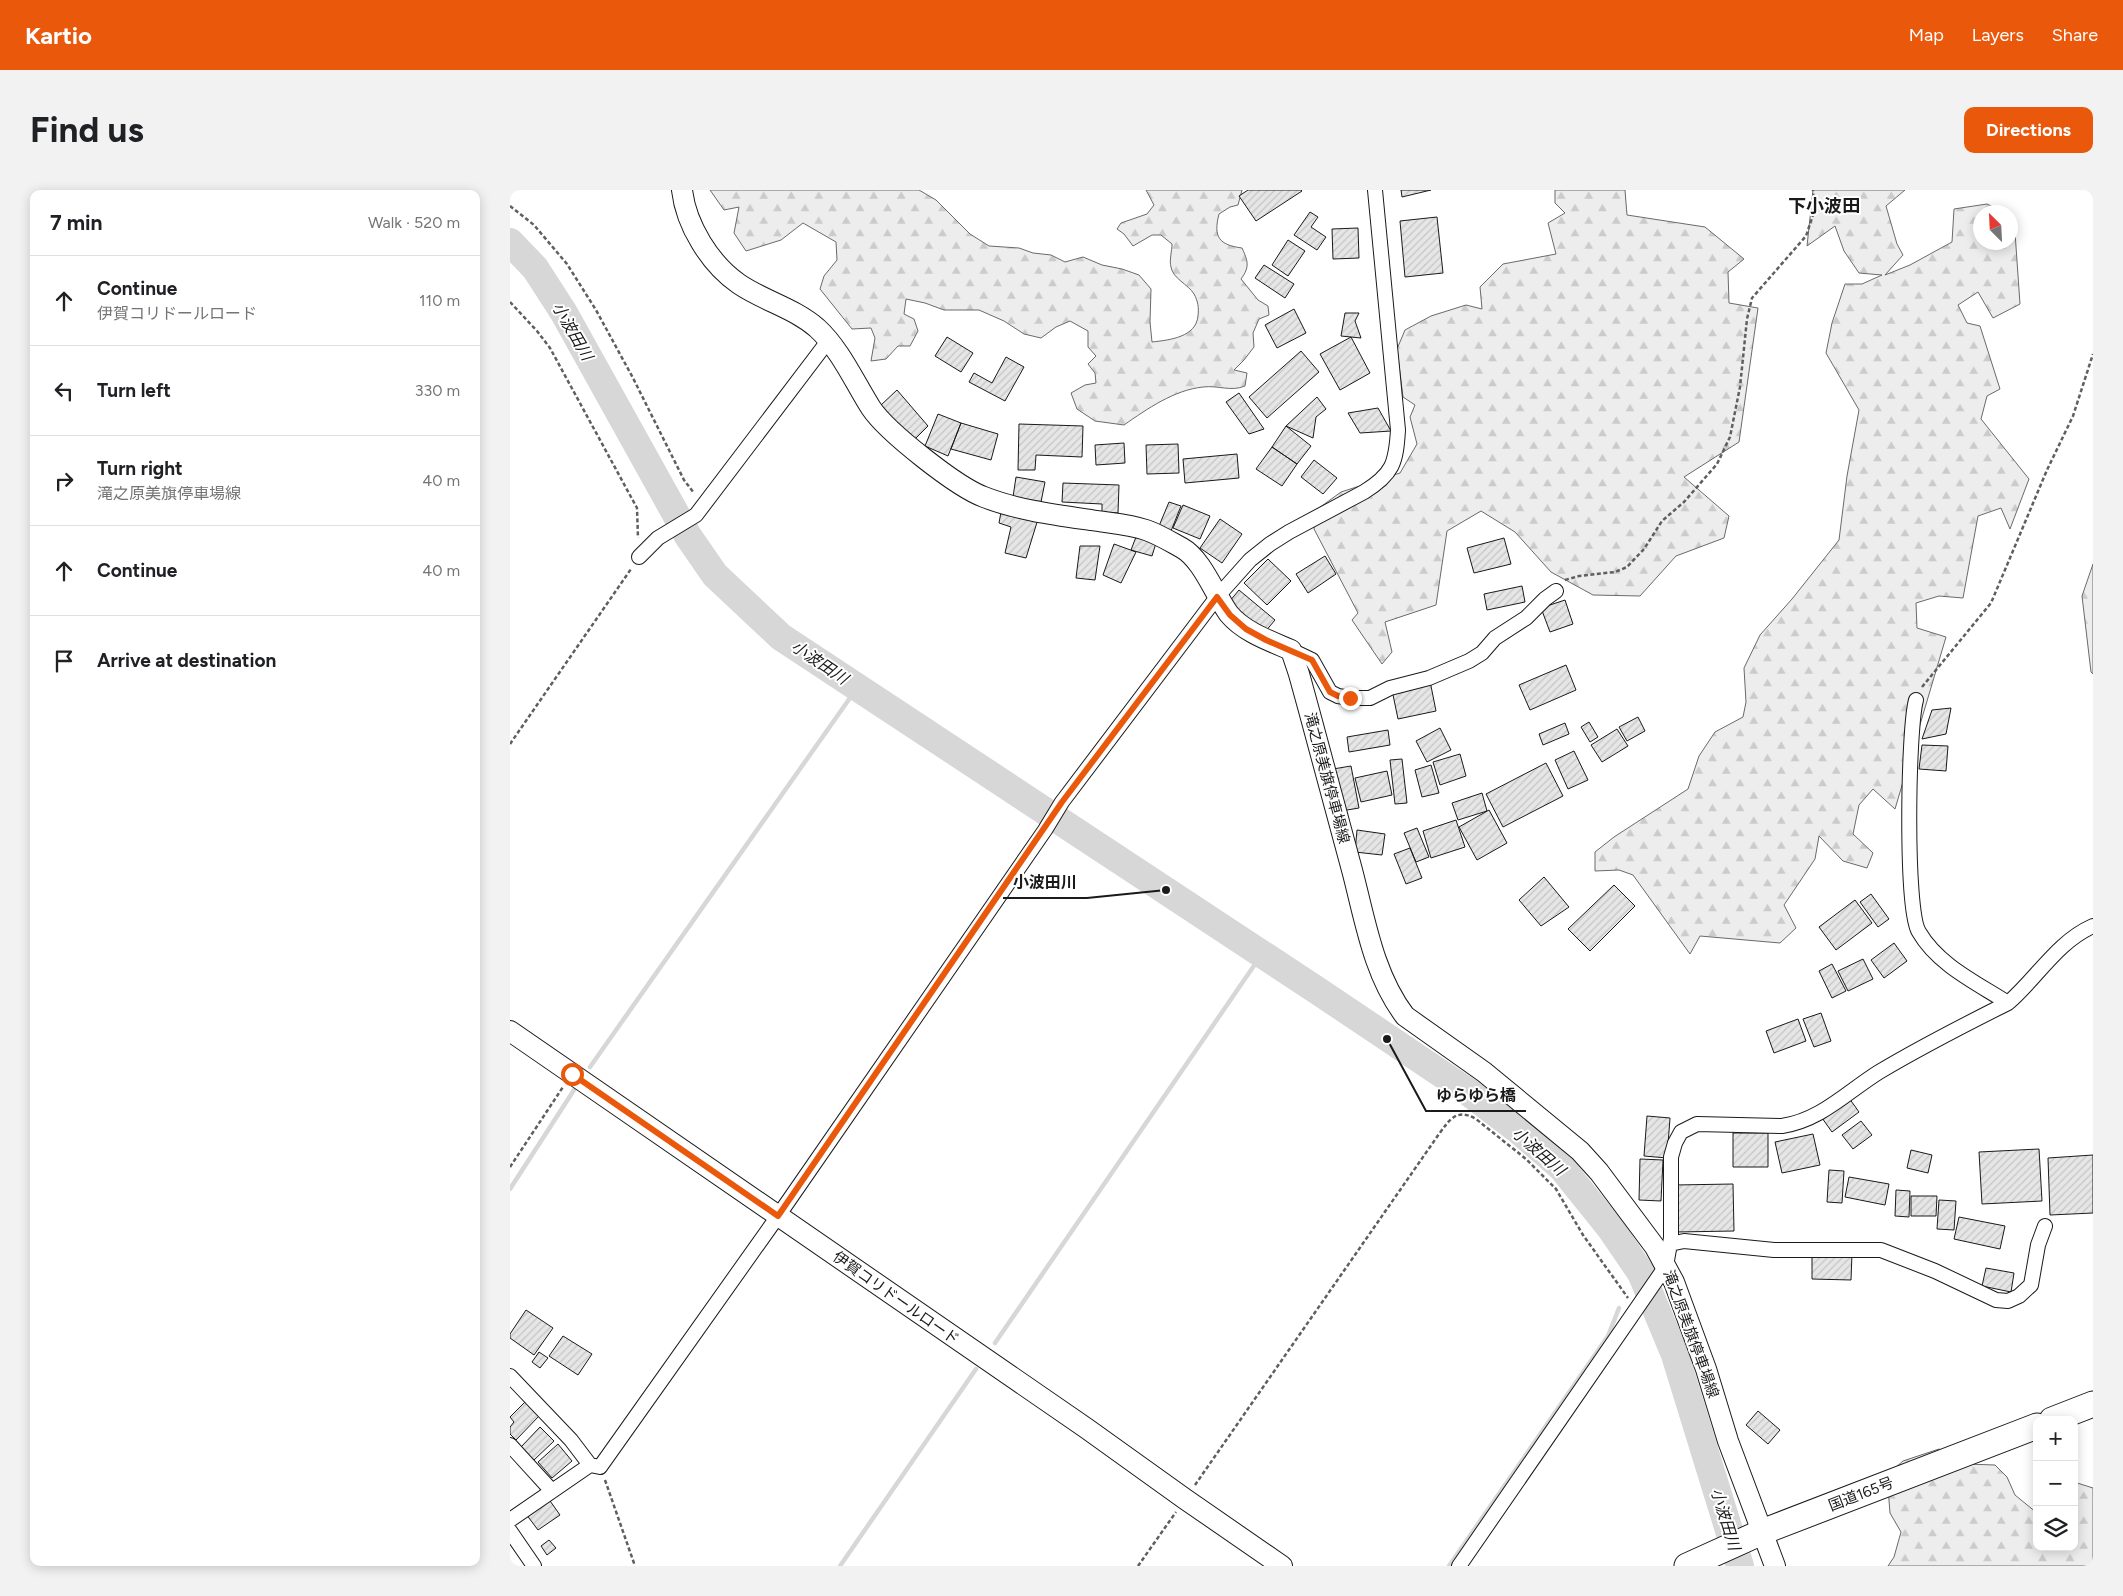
<!DOCTYPE html>
<html lang="en">
<head>
<meta charset="utf-8">
<style>
  :root { --surface:#fff; --page:#f2f2f2; --text:#202124; --muted:#757577; --line:#e0e0e0; --accent:#ea580c }
  body { margin:0; font-family:Figtree,"Noto Sans JP",sans-serif; background:var(--page); color:var(--text) }
  .controls { position:absolute; right:15px; bottom:15px; display:grid; overflow:hidden; border-radius:10px; box-shadow:0 2px 12px #0003 }
  .controls button { width:45px; height:45px; display:grid; place-items:center; padding:0; border:0; border-bottom:1px solid var(--line); background:var(--surface); color:var(--text); font:25px sans-serif }
  .compass { position:absolute; left:1463px; top:15px; width:45px; height:45px; border-radius:50%; background:var(--surface); box-shadow:0 2px 12px #0003; rotate:336deg }
  .stop { position:absolute; width:15px; height:15px; margin:-11px; border:4px solid #ea580c; border-radius:50%; background:#fff }
  .stop.end { background:#ea580c; border-color:#fff; box-shadow:0 1px 5px #0008 }
  .list { margin:0; padding:0; list-style:none }
  h2 { display:flex; justify-content:space-between; align-items:center; height:65px; margin:0; padding:0 20px; font-size:21px }
  h2 small { font-size:16px; font-weight:400; color:var(--muted) }
  .list li { display:grid; grid-template-columns:32px 1fr auto; gap:15px; align-items:center; box-sizing:border-box; height:90px; padding:0 20px; border-top:1px solid var(--line) }
  .list b { display:block; font-size:19px; white-space:nowrap }
  .list p { margin:0; font-size:16px; white-space:nowrap; color:var(--muted) }
  .list em { font-size:16px; font-style:normal; color:var(--muted) }
  .icon { flex:none; width:28px; height:28px; fill:none; stroke:currentColor; stroke-width:2; stroke-linecap:round; stroke-linejoin:round }
  .map { position:relative; flex:none; width:1583px; height:1376px; overflow:hidden; border-radius:10px }
  header { display:flex; align-items:center; gap:30px; box-sizing:border-box; height:70px; padding:0 25px; background:var(--accent); color:#fff }
  header strong { font-size:24px }
  nav { display:flex; gap:28px; margin-inline-start:auto; font-size:18px }
  .intro { display:flex; align-items:center; justify-content:space-between; box-sizing:border-box; height:120px; padding:0 30px }
  h1 { margin:0; font-size:35px }
  .button { padding:12px 22px; border-radius:10px; background:var(--accent); color:#fff; font-size:18px; font-weight:700 }
  main { display:flex; gap:30px; padding:0 30px }
  aside { flex:1; background:var(--surface); border-radius:10px; box-shadow:0 2px 12px #0003 }
  .map>svg:first-child { display:block }
  .forest { fill:url(#forest-firs); stroke:#6a6a6a }
  .lines { fill:none; stroke-linecap:round; stroke-linejoin:round }
  .stream { stroke:#d7d7d7; stroke-width:4.5 }
  .river { stroke:#d7d7d7; stroke-width:28 }
  .building { fill:url(#building-hatch); stroke:#1a1a1a }
  .street-casing { stroke:#1a1a1a; stroke-width:16 }
  .secondary-casing { stroke:#1a1a1a; stroke-width:22 }
  .highway-casing { stroke:#1a1a1a; stroke-width:27 }
  .path { stroke:#5f5f5f; stroke-width:2.5; stroke-dasharray:4 2.5; stroke-linecap:butt }
  .street { stroke:#fff; stroke-width:14 }
  .secondary { stroke:#fff; stroke-width:20 }
  .highway { stroke:#fff; stroke-width:25 }
  .route { stroke:#ea580c; stroke-width:6 }
  .labels { text-anchor:middle; stroke-width:4; stroke-linejoin:round; paint-order:stroke }
  .street-label { font-size:15px; fill:#1a1a1a; stroke:#fff }
  .water-label { font-size:16px; font-style:italic; fill:#1a1a1a; stroke:#fff }
  .quarter-label { font-size:18px; font-weight:bold; fill:#1a1a1a; stroke:#fff }
  .leader { fill:none; stroke:#1a1a1a; stroke-width:2 }
  .callout-dot { fill:#1a1a1a; stroke:#fff; stroke-width:2 }
  .callout-label { font-size:16px; text-anchor:middle; font-weight:bold; fill:#1a1a1a; stroke:#fff; stroke-width:4; stroke-linejoin:round; paint-order:stroke }
</style>
</head>
<body>
<header>
<strong>Kartio</strong>
<nav><a>Map</a><a>Layers</a><a>Share</a></nav>
</header>
<div class="intro"><h1>Find us</h1><a class="button">Directions</a></div>
<main>
<aside>
<h2>7 min<small>Walk · 520 m</small></h2>
<ul class="list">
<li><svg class="icon" aria-label="ahead" viewBox="0 0 24 24"><path d="M12 20V5M6 11l6-6 6 6"/></svg><div><b>Continue</b><p>伊賀コリドールロード</p></div><em>110 m</em></li>
<li><svg class="icon" aria-label="left" viewBox="0 0 24 24"><path d="M17 20v-9H6M10 6l-5 5 5 5"/></svg><div><b>Turn left</b></div><em>330 m</em></li>
<li><svg class="icon" aria-label="right" viewBox="0 0 24 24"><path d="M7 20v-9h11M14 6l5 5-5 5"/></svg><div><b>Turn right</b><p>滝之原美旗停車場線</p></div><em>40 m</em></li>
<li><svg class="icon" aria-label="ahead" viewBox="0 0 24 24"><path d="M12 20V5M6 11l6-6 6 6"/></svg><div><b>Continue</b></div><em>40 m</em></li>
<li><svg class="icon" aria-label="arrive" viewBox="0 0 24 24"><path d="M6 21V4h12l-3 4 3 4H6"/></svg><div><b>Arrive at destination</b></div></li>
</ul>
</aside>
<div class="map">
<svg width="1583" height="1376" viewBox="0 0 1583 1376">
  <defs>
    <pattern id="forest-firs" width="22" height="20" patternUnits="userSpaceOnUse" patternTransform="scale(1.25)"><rect width="22" height="20" fill="#ededed"/><path d="M5 1l3.5 6h-7zM16 11l3.5 6h-7z" fill="#cbcbcb"/></pattern>
    <pattern id="building-hatch" width="6" height="6" patternUnits="userSpaceOnUse" patternTransform="scale(1.25)"><rect width="6" height="6" fill="#e6e6e6"/><path d="M-1 1l2-2M0 6l6-6M5 7l2-2" fill="none" stroke="#c5c5c5"/></pattern>
  </defs>
  <rect width="100%" height="100%" fill="#fff"/>
  <path class="forest" d="M 200,0 L 409,0 L 426,10 L 460,44 L 479,56 L 509,58 L 523,63 L 541,65 L 555,72 L 573,67 L 592,75 L 612,79 L 629,85 L 641,99 L 640,132 L 642,152 C 660,150 686,147 688,126 C 689,118 688,111 684,104 C 678,94 663,89 661,77 C 659,71 662,61 662,54 L 651,45 L 642,45 L 623,56 L 614,44 L 607,39 L 611,33 L 637,24 L 644,15 L 636,0 L 732,0 L 728,15 L 720,17 L 709,24 C 703,47 709,55 732,58 C 738,71 740,77 731,89 L 748,110 L 758,116 L 759,125 L 749,129 L 743,143 L 744,157 L 734,170 L 724,180 L 737,183 L 735,196 C 721,202 708,195 693,197 C 664,200 637,219 614,235 L 585,231 L 567,219 L 561,203 L 575,195 L 586,193 L 585,183 L 578,174 L 586,166 L 578,157 L 578,141 L 560,131 L 546,137 L 531,148 L 514,144 L 494,131 L 469,120 L 434,120 L 415,113 L 396,109 L 394,124 L 404,129 L 408,141 L 400,156 L 388,156 L 376,169 L 361,171 L 365,148 L 361,138 L 342,139 L 310,99 L 314,86 L 327,70 L 326,52 L 293,33 L 271,50 L 236,61 L 224,43 L 229,17 L 214,20 Z
    M 1045,0 L 1115,0 L 1117,25 L 1195,37 L 1234,69 L 1218,82 L 1219,113 L 1248,118 L 1229,252 L 1174,287 L 1219,326 L 1214,348 L 1166,366 L 1130,406 L 1083,405 L 1041,382 L 1005,342 L 971,321 L 937,341 L 926,415 L 875,432 L 882,462 L 872,474 L 842,430 L 848,423 L 804,339 L 809,318 L 831,302 L 890,283 L 907,254 L 900,227 L 905,215 L 893,207 L 887,159 L 895,140 L 921,126 L 956,115 L 972,119 L 970,97 L 993,74 L 1046,64 L 1038,33 L 1055,23 L 1045,13 Z
    M 1303,0 L 1395,0 L 1376,16 L 1387,54 L 1393,65 L 1375,85 L 1400,75 L 1442,52 L 1444,19 L 1477,14 L 1494,22 L 1470,22 L 1470,52 L 1500,52 L 1501,26 L 1504,28 L 1510,114 L 1483,128 L 1468,102 L 1448,115 L 1457,133 L 1470,136 L 1490,199 L 1477,206 L 1471,229 L 1519,289 L 1500,339 L 1491,318 L 1468,326 L 1453,408 L 1429,406 L 1406,413 L 1407,438 L 1436,447 L 1385,619 L 1363,599 L 1349,615 L 1343,644 L 1363,663 L 1357,678 L 1333,671 L 1309,646 L 1305,669 L 1274,715 L 1286,738 L 1270,753 L 1190,746 L 1180,764 L 1123,685 L 1109,680 L 1085,681 L 1085,662 L 1104,647 L 1178,599 L 1189,566 L 1205,542 L 1233,527 L 1236,512 L 1234,478 L 1250,445 L 1282,409 L 1329,350 L 1337,286 L 1349,220 L 1316,163 L 1322,133 L 1335,94 L 1352,94 L 1372,85 L 1349,83 L 1334,61 L 1325,36 L 1297,56 Z
    M 1583,374 L 1583,484 L 1581,482 L 1572,406 Z
    M 1429,1259 L 1455,1274 L 1485,1275 L 1497,1287 L 1505,1305 L 1527,1323 L 1527,1357 L 1564,1357 L 1564,1292 L 1583,1298 L 1583,1376 L 1378,1376 L 1384,1367 L 1391,1342 L 1380,1323 L 1377,1285 L 1393,1271 Z"/>
  <g class="lines">
    <path class="stream" d="M 80,877 L 347,498
      M 0,999 L 64,900
      M 485,1153 L 752,764
      M 330,1376 L 466,1179
      M 939,1376 L 1098,1146 L 1109,1118"/>
    <path class="river" d="M 0,52 L 25,78 L 54,123 L 178,346 L 205,385 L 271,447 L 808,801 L 957,901 L 1007,939 L 1052,978 L 1101,1039 L 1131,1083 L 1165,1165 L 1230,1376"/>
  </g>
  <path class="building" d="M 738,0 L 791,0 L 792,1 L 746,31 L 729,6 Z
    M 891,0 L 921,0 L 892,7 Z
    M 800,22 L 808,27 L 801,37 L 816,47 L 807,60 L 784,45 Z
    M 927,27 L 933,83 L 895,87 L 890,31 Z
    M 848,38 L 849,68 L 823,69 L 822,39 Z
    M 778,50 L 795,61 L 778,86 L 762,75 Z
    M 754,75 L 784,94 L 775,108 L 745,88 Z
    M 784,119 L 796,143 L 767,158 L 755,135 Z
    M 835,123 L 849,123 L 845,131 L 851,148 L 831,146 Z
    M 437,147 L 463,163 L 451,182 L 425,166 Z
    M 841,147 L 860,183 L 830,200 L 810,164 Z
    M 791,161 L 809,182 L 757,228 L 739,207 Z
    M 496,167 L 514,177 L 495,211 L 459,192 L 464,183 L 482,193 Z
    M 387,200 L 418,236 L 403,251 L 370,216 Z
    M 729,203 L 754,239 L 739,244 L 716,212 Z
    M 807,207 L 816,219 L 806,227 L 803,248 L 776,236 Z
    M 868,218 L 881,241 L 850,243 L 838,223 Z
    M 428,224 L 451,233 L 438,266 L 415,256 Z
    M 451,233 L 488,244 L 481,270 L 441,259 Z
    M 509,234 L 573,236 L 572,267 L 526,265 L 525,280 L 508,280 Z
    M 776,236 L 801,256 L 787,274 L 762,257 Z
    M 614,253 L 615,273 L 586,275 L 585,255 Z
    M 668,254 L 669,283 L 637,284 L 636,255 Z
    M 762,257 L 787,274 L 772,296 L 746,279 Z
    M 727,264 L 729,288 L 675,293 L 673,269 Z
    M 804,270 L 827,288 L 813,304 L 791,287 Z
    M 506,287 L 535,292 L 531,312 L 503,307 Z
    M 553,293 L 609,295 L 608,323 L 592,322 L 592,314 L 552,312 Z
    M 659,312 L 671,316 L 661,341 L 649,336 Z
    M 673,315 L 700,326 L 690,349 L 663,338 Z
    M 491,322 L 528,329 L 516,368 L 495,363 L 501,337 L 489,333 Z
    M 710,329 L 732,344 L 712,373 L 690,358 Z
    M 626,347 L 646,353 L 642,366 L 621,360 Z
    M 994,348 L 1001,374 L 964,383 L 957,358 Z
    M 604,354 L 626,362 L 611,393 L 593,385 Z
    M 570,356 L 590,356 L 585,390 L 566,388 Z
    M 815,366 L 826,384 L 798,403 L 786,384 Z
    M 758,369 L 781,391 L 757,415 L 734,393 Z
    M 1012,396 L 1015,412 L 977,420 L 974,404 Z
    M 729,400 L 765,430 L 755,442 L 719,412 Z
    M 1055,410 L 1063,434 L 1040,442 L 1031,418 Z
    M 1056,475 L 1066,500 L 1020,520 L 1009,495 Z
    M 920,491 L 926,521 L 888,529 L 882,500 Z
    M 1441,518 L 1436,544 L 1412,549 L 1422,520 Z
    M 1128,527 L 1135,541 L 1117,551 L 1109,537 Z
    M 1079,532 L 1088,547 L 1080,552 L 1071,537 Z
    M 1055,533 L 1059,544 L 1033,555 L 1029,544 Z
    M 930,538 L 941,560 L 917,572 L 906,551 Z
    M 1107,539 L 1118,556 L 1092,572 L 1081,555 Z
    M 878,540 L 880,555 L 839,562 L 837,547 Z
    M 1412,555 L 1438,556 L 1436,581 L 1409,579 Z
    M 1064,561 L 1078,590 L 1058,599 L 1045,570 Z
    M 950,564 L 956,586 L 930,595 L 923,572 Z
    M 892,569 L 897,613 L 885,614 L 880,570 Z
    M 1036,573 L 1053,606 L 993,637 L 976,604 Z
    M 921,575 L 929,603 L 912,607 L 905,580 Z
    M 841,576 L 849,618 L 831,621 L 823,579 Z
    M 877,581 L 882,605 L 851,612 L 845,588 Z
    M 972,603 L 977,621 L 948,630 L 942,613 Z
    M 979,620 L 997,653 L 967,670 L 949,637 Z
    M 946,630 L 955,657 L 921,668 L 913,641 Z
    M 907,638 L 919,667 L 906,672 L 894,643 Z
    M 847,640 L 875,644 L 872,665 L 845,662 Z
    M 900,658 L 912,688 L 896,694 L 884,664 Z
    M 1034,687 L 1059,717 L 1031,736 L 1009,710 Z
    M 1104,695 L 1125,716 L 1080,761 L 1058,739 Z
    M 1361,704 L 1379,729 L 1368,737 L 1350,712 Z
    M 1345,710 L 1362,733 L 1326,760 L 1309,737 Z
    M 1384,753 L 1397,771 L 1374,788 L 1361,770 Z
    M 1353,769 L 1363,789 L 1338,801 L 1328,781 Z
    M 1322,774 L 1336,801 L 1322,808 L 1309,781 Z
    M 1311,823 L 1321,851 L 1304,857 L 1293,829 Z
    M 1288,829 L 1296,851 L 1264,863 L 1256,841 Z
    M 1339,908 L 1349,922 L 1322,942 L 1312,928 Z
    M 1137,926 L 1160,928 L 1157,968 L 1134,966 Z
    M 1351,931 L 1362,945 L 1343,959 L 1332,945 Z
    M 1223,943 L 1258,943 L 1258,977 L 1223,977 Z
    M 1303,944 L 1310,975 L 1272,983 L 1265,952 Z
    M 1529,959 L 1532,1011 L 1472,1014 L 1469,962 Z
    M 1401,960 L 1422,965 L 1418,983 L 1397,978 Z
    M 1583,965 L 1583,1023 L 1540,1025 L 1538,968 Z
    M 1130,969 L 1153,970 L 1151,1011 L 1129,1010 Z
    M 1319,980 L 1334,981 L 1332,1013 L 1317,1012 Z
    M 1339,987 L 1379,994 L 1375,1015 L 1335,1007 Z
    M 1223,994 L 1224,1041 L 1166,1042 L 1165,995 Z
    M 1386,1000 L 1400,1001 L 1399,1027 L 1385,1026 Z
    M 1401,1006 L 1427,1006 L 1426,1026 L 1401,1026 Z
    M 1429,1010 L 1446,1011 L 1444,1040 L 1427,1039 Z
    M 1449,1027 L 1495,1036 L 1490,1059 L 1444,1049 Z
    M 1302,1063 L 1342,1063 L 1341,1090 L 1302,1089 Z
    M 1476,1078 L 1504,1083 L 1501,1102 L 1472,1096 Z
    M 16,1120 L 43,1138 L 24,1165 L 0,1148 L 0,1144 Z
    M 53,1146 L 82,1164 L 68,1185 L 39,1166 Z
    M 29,1162 L 38,1168 L 30,1178 L 22,1172 Z
    M 16,1211 L 30,1225 L 6,1250 L 0,1244 L 0,1237 L 4,1232 L 0,1227 Z
    M 1248,1221 L 1270,1240 L 1258,1254 L 1236,1235 Z
    M 30,1237 L 44,1251 L 24,1270 L 11,1257 Z
    M 48,1254 L 62,1271 L 42,1288 L 28,1272 Z
    M 38,1308 L 50,1325 L 28,1340 L 16,1324 Z
    M 39,1350 L 46,1358 L 37,1365 L 31,1356 Z"/>
  <g class="lines">
    <g class="street-casing">
      <path id="street" d="M 129,367 L 148,348 L 186,325 L 318,151
        M 781,460 L 802,470 L 820,502 L 828,506 L 840,508 L 860,508 L 880,498 L 919,488 L 959,471 L 972,463 L 985,448 L 1016,428 L 1035,409 L 1046,401
        M 1406,510 C 1398,539 1395,720 1409,742 C 1428,775 1467,793 1498,813
        M 1160,1054 L 1174,1051 L 1264,1060 L 1371,1060 L 1425,1081 L 1486,1110 L 1498,1111 L 1509,1106 L 1521,1095 L 1528,1055 L 1535,1036
        M 0,1186 L 61,1250 L 80,1275 L 90,1277 L 268,1026 L 535,640 L 552,612 L 707,407 L 740,370 L 760,354 L 779,342 L 854,302 C 883,284 886,273 888,240 L 865,0
        M 0,1255 L 42,1301
        M 0,1330 L 80,1275
        M 0,1341 L 24,1376
        M 949,1376 L 1156,1076 L 1161,1048 L 1161,967 L 1165,953 L 1171,942 L 1187,934 L 1272,936 C 1311,930 1337,902 1369,882 C 1411,857 1454,835 1498,813 C 1527,788 1547,752 1583,736"/>
    </g>
    <g class="secondary-casing">
      <path id="secondary" d="M 172,0 C 176,35 200,74 229,94 C 254,111 284,118 307,138 C 330,159 344,191 361,218 C 377,242 447,297 474,307 C 507,320 546,325 581,330 C 599,333 619,334 636,340 C 648,344 661,352 672,358 C 692,369 705,405 719,424 C 734,442 760,451 781,460 L 789,484 C 807,549 824,614 842,680 C 855,729 863,784 895,826 L 974,882 L 1070,961 L 1089,982 L 1145,1057 L 1164,1092 L 1196,1179 L 1218,1251 L 1265,1376
        M 0,841 L 576,1238 L 675,1309 L 772,1376"/>
    </g>
    <g class="highway-casing">
      <path id="highway" d="M 1542,1230 L 1583,1214
        M 1177,1376 L 1252,1342 L 1527,1236"/>
    </g>
    <path class="path" d="M 0,16 L 24,35 L 57,74 L 86,120 L 123,188 L 174,290 L 184,303
      M 0,112 L 27,141 L 40,158 L 127,318 L 128,348
      M 1055,390 L 1069,386 L 1105,382 L 1117,377 L 1134,359 L 1152,331 L 1174,312 L 1207,274 L 1220,247 L 1230,197 L 1237,129 L 1242,108 L 1296,46 L 1304,22 L 1303,0
      M 1412,497 L 1481,413 L 1537,280 L 1563,226 L 1583,164
      M 0,554 L 121,379
      M 0,977 L 53,897
      M 95,1290 L 125,1376
      M 685,1295 L 929,944 C 940,929 947,918 966,929 L 1016,969 L 1046,999 L 1073,1045 L 1118,1108
      M 628,1376 L 666,1322"/>
    <use href="#street" class="street"/>
    <use href="#secondary" class="secondary"/>
    <use href="#highway" class="highway"/>
  </g>
  <g class="lines">
    <path class="route" d="M 62,884 L 268,1026 L 552,612 L 707,407 L 720,425 L 736,439 L 756,450 L 802,470 L 820,502 L 828,506 L 840,508"/>
  </g>
  <g class="labels">
    <g class="street-label">
      <text transform="translate(817 588) rotate(75)" y="5">滝之原美旗停車場線</text>
      <text transform="translate(386 1108) rotate(35)" y="5">伊賀コリドールロード</text>
      <text transform="translate(1181 1144) rotate(70)" y="5">滝之原美旗停車場線</text>
      <text transform="translate(1351 1304) rotate(-21)" y="5">国道165号</text>
    </g>
    <g class="water-label">
      <text transform="translate(63 141) rotate(60)" y="6">小波田川</text>
      <text transform="translate(310 472) rotate(34)" y="6">小波田川</text>
      <text transform="translate(1029 961) rotate(41)" y="6">小波田川</text>
      <text transform="translate(1216 1329) rotate(73)" y="6">小波田川</text>
    </g>
    <g class="quarter-label">
      <text x="1314" y="22">下小波田</text>
    </g>
  </g>
  <path class="leader" d="M656 700L577 708H493M877 849L916 921H1016"/>
  <g class="callout-dot">
    <circle cx="656" cy="700" r="5"/>
    <circle cx="877" cy="849" r="5"/>
  </g>
  <g class="callout-label">
    <text x="535" y="698">小波田川</text>
    <text x="966" y="911">ゆらゆら橋</text>
  </g>
</svg>
<div class="controls">
<button>+</button>
<button>−</button>
<button><svg class="icon" aria-label="layers" viewBox="0 0 24 24"><path d="M12 4l9 5-9 5-9-5zM3 14l9 5 9-5"/></svg></button>
</div>
<svg class="compass" viewBox="-18 -18 36 36"><path d="M0-13l5 13h-10z" fill="#e53935"/><path d="M0 13l5-13h-10z" fill="#757577"/></svg>
<div class="stop" style="left:62px;top:884px"></div>
<div class="stop end" style="left:840px;top:508px"></div>
</div>
</main>
</body>
</html>
